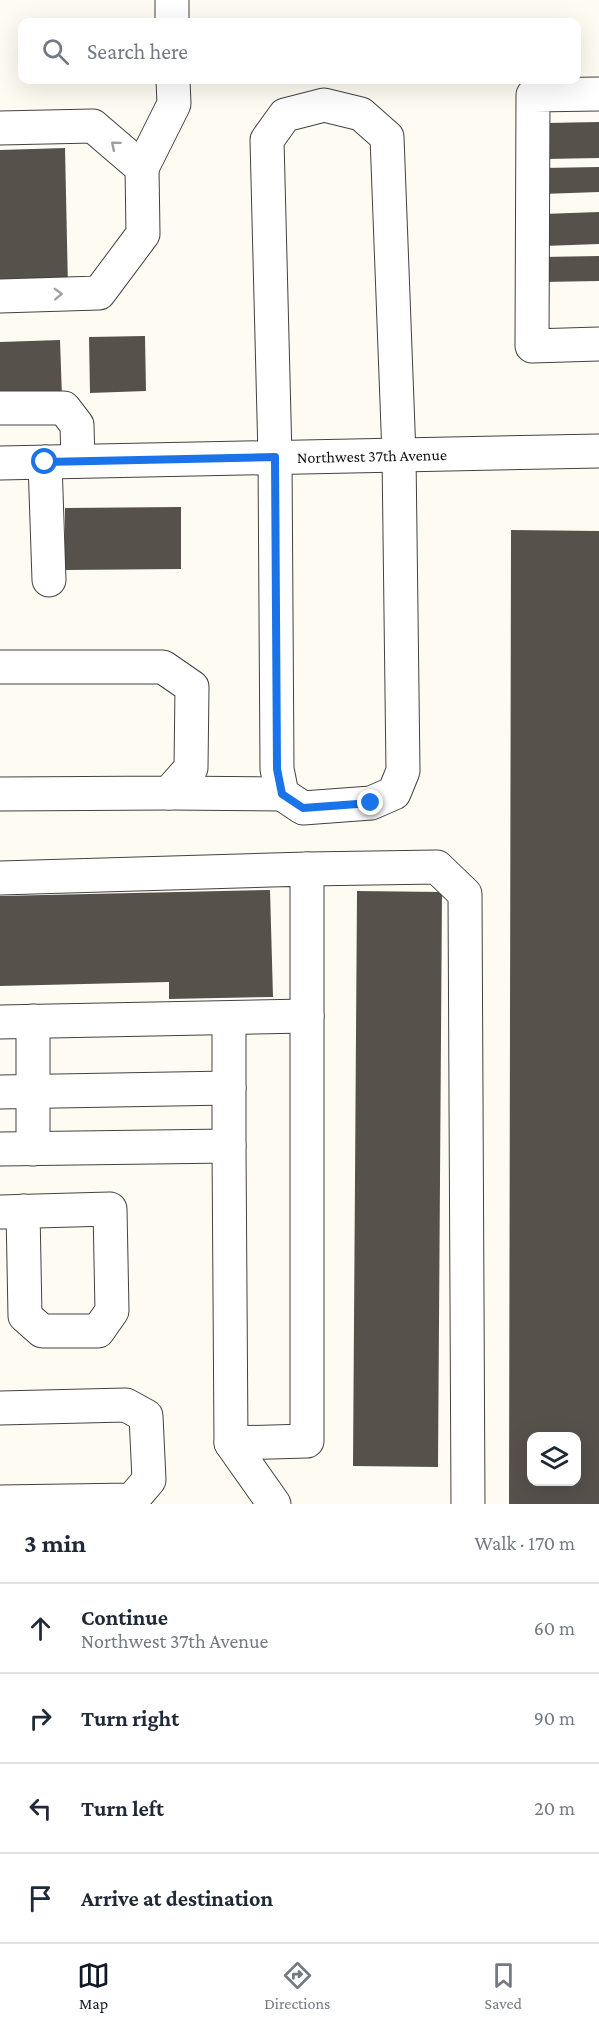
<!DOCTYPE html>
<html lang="en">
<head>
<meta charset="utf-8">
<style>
  :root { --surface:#fff; --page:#f6f6f7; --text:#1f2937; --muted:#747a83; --line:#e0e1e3; --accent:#111827 }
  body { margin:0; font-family:"Crimson Pro",serif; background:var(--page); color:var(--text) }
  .controls { position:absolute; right:18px; bottom:18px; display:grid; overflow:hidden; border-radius:12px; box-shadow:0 6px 24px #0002 }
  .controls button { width:54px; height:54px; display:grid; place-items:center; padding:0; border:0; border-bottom:2px solid var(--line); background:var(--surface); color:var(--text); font:30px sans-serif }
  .stop { position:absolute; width:18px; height:18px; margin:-14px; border:4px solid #1a73e8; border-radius:50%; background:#fff }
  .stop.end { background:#1a73e8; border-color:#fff; box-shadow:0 2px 6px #0008 }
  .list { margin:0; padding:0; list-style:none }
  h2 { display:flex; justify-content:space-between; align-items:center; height:78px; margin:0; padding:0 24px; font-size:26px }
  h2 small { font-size:20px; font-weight:400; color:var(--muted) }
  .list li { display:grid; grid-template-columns:39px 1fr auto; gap:18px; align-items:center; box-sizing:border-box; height:90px; padding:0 24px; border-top:2px solid var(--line) }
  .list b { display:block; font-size:22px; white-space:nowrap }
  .list p { margin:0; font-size:20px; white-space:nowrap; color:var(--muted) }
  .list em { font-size:20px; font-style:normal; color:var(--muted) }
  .icon { flex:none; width:33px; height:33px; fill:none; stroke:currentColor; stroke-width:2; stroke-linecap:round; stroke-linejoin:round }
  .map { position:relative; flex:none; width:599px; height:1504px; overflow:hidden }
  .search { position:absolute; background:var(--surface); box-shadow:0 6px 24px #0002; left:18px; right:18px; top:18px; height:66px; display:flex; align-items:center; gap:15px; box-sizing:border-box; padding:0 21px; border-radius:12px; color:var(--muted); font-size:22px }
  .sheet { height:438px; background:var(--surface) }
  nav { display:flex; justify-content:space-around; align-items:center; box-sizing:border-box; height:84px; border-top:2px solid var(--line); background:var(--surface); font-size:16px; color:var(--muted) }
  nav a { display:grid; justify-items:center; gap:3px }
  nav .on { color:var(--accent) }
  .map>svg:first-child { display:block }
  .building { fill:#57514c; fill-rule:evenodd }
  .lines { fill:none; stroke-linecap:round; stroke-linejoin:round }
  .minor-casing { stroke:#424242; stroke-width:35 }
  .minor { stroke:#fff; stroke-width:33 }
  .oneway { stroke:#9f9f9f }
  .route { stroke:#1a73e8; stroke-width:8 }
  .labels { text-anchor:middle; stroke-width:6; stroke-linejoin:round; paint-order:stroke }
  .street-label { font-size:16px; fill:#0f0f0f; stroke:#fff }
</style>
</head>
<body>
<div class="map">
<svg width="599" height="1504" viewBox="0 0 599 1504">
  <rect width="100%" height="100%" fill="#fefcf2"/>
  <path class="building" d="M 599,122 L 599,158 L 546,159 L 546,123 Z
    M 65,148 L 68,287 L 0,288 L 0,150 Z
    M 599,167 L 599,192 L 542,194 L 542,168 Z
    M 599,212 L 599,244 L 544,246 L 543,214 Z
    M 599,256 L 599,281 L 542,282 L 542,257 Z
    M 145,336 L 146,391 L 90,393 L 89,337 Z
    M 60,340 L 62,397 L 0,399 L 0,342 Z
    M 181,507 L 181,569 L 65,570 L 65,508 Z
    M 511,530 L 599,531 L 599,1504 L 509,1504 ZM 532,1436 L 576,1436 L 576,1482 L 532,1482 Z
    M 270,890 L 273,997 L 169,999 L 169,982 L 0,986 L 0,896 Z
    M 357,891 L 442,892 L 438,1467 L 353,1466 Z"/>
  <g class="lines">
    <g class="minor-casing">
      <g id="minor">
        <path d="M 172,0 L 172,22"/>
        <path d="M 599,94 L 533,95 L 532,346 L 599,344"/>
        <path d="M 324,105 L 361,114 L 387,137 L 399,455 L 403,771 L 394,793 L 371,803 L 303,808 L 282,794 L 277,769 L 275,457 L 267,140 L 285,115 Z"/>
        <path d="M 0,128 L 93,126 L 142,168 L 143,234 L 99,293 L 0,296"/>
        <path d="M 142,168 L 174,104 L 173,80"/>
        <path d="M 0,408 L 64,408 L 77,425 L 78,461"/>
        <path d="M 45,462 L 49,580"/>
        <path id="s1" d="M 0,463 L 599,451"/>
        <path d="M 0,667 L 163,667 L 192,687 L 191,768 L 169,793 L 0,794"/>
        <path d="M 169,793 L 282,794"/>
        <path d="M 307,869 L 437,867 L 465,894 L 468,1504"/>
        <path d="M 0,878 L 307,869 L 307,1441 L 231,1443"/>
        <path d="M 229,1018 L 229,1146"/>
        <path d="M 33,1021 L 33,1149"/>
        <path d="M 0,1022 L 307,1016"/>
        <path d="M 0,1092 L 229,1088"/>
        <path d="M 0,1149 L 229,1146 L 231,1443 L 274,1504"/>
        <path d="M 0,1212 L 110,1209 L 112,1311 L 98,1331 L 42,1331 L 25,1316 L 23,1211"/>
        <path d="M 0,1408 L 126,1405 L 146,1416 L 149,1480 L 132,1500 L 0,1502"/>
      </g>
    </g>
    <use href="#minor" class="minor"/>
  </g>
  <defs><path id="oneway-chevron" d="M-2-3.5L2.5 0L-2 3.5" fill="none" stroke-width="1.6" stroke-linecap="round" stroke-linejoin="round" transform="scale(1.5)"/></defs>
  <g class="oneway">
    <use href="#oneway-chevron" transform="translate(115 145) rotate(-140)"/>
    <use href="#oneway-chevron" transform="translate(58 294) rotate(-2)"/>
  </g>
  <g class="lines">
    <path class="route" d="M 45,462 L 275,457 L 277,769 L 282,794 L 303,808 L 371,803"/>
  </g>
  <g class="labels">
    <g class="street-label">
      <text dy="6" stroke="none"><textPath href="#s1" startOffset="372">Northwest 37th Avenue</textPath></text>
    </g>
  </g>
</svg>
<div class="controls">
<button><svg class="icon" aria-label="layers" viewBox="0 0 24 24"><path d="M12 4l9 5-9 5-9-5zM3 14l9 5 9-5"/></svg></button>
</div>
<div class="stop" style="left:45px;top:462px"></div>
<div class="stop end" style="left:371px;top:803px"></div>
<div class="search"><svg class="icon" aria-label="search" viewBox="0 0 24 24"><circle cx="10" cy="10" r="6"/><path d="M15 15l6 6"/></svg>Search here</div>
</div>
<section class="sheet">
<h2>3 min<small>Walk · 170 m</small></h2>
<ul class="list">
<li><svg class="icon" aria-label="ahead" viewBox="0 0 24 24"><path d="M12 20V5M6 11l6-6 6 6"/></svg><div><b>Continue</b><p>Northwest 37th Avenue</p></div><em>60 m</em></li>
<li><svg class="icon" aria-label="right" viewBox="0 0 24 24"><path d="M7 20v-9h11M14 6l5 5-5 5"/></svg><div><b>Turn right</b></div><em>90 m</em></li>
<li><svg class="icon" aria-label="left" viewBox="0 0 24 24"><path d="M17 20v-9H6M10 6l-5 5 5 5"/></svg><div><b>Turn left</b></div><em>20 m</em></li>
<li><svg class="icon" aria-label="arrive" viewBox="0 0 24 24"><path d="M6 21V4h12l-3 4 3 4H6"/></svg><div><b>Arrive at destination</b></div></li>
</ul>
</section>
<nav>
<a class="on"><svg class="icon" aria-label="map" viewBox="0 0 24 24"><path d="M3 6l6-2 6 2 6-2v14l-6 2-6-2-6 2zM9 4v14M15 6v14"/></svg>Map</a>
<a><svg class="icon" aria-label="directions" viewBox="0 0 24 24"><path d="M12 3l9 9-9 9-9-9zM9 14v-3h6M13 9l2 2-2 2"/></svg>Directions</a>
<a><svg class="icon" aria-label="saved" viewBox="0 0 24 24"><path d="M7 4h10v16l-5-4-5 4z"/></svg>Saved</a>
</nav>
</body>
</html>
